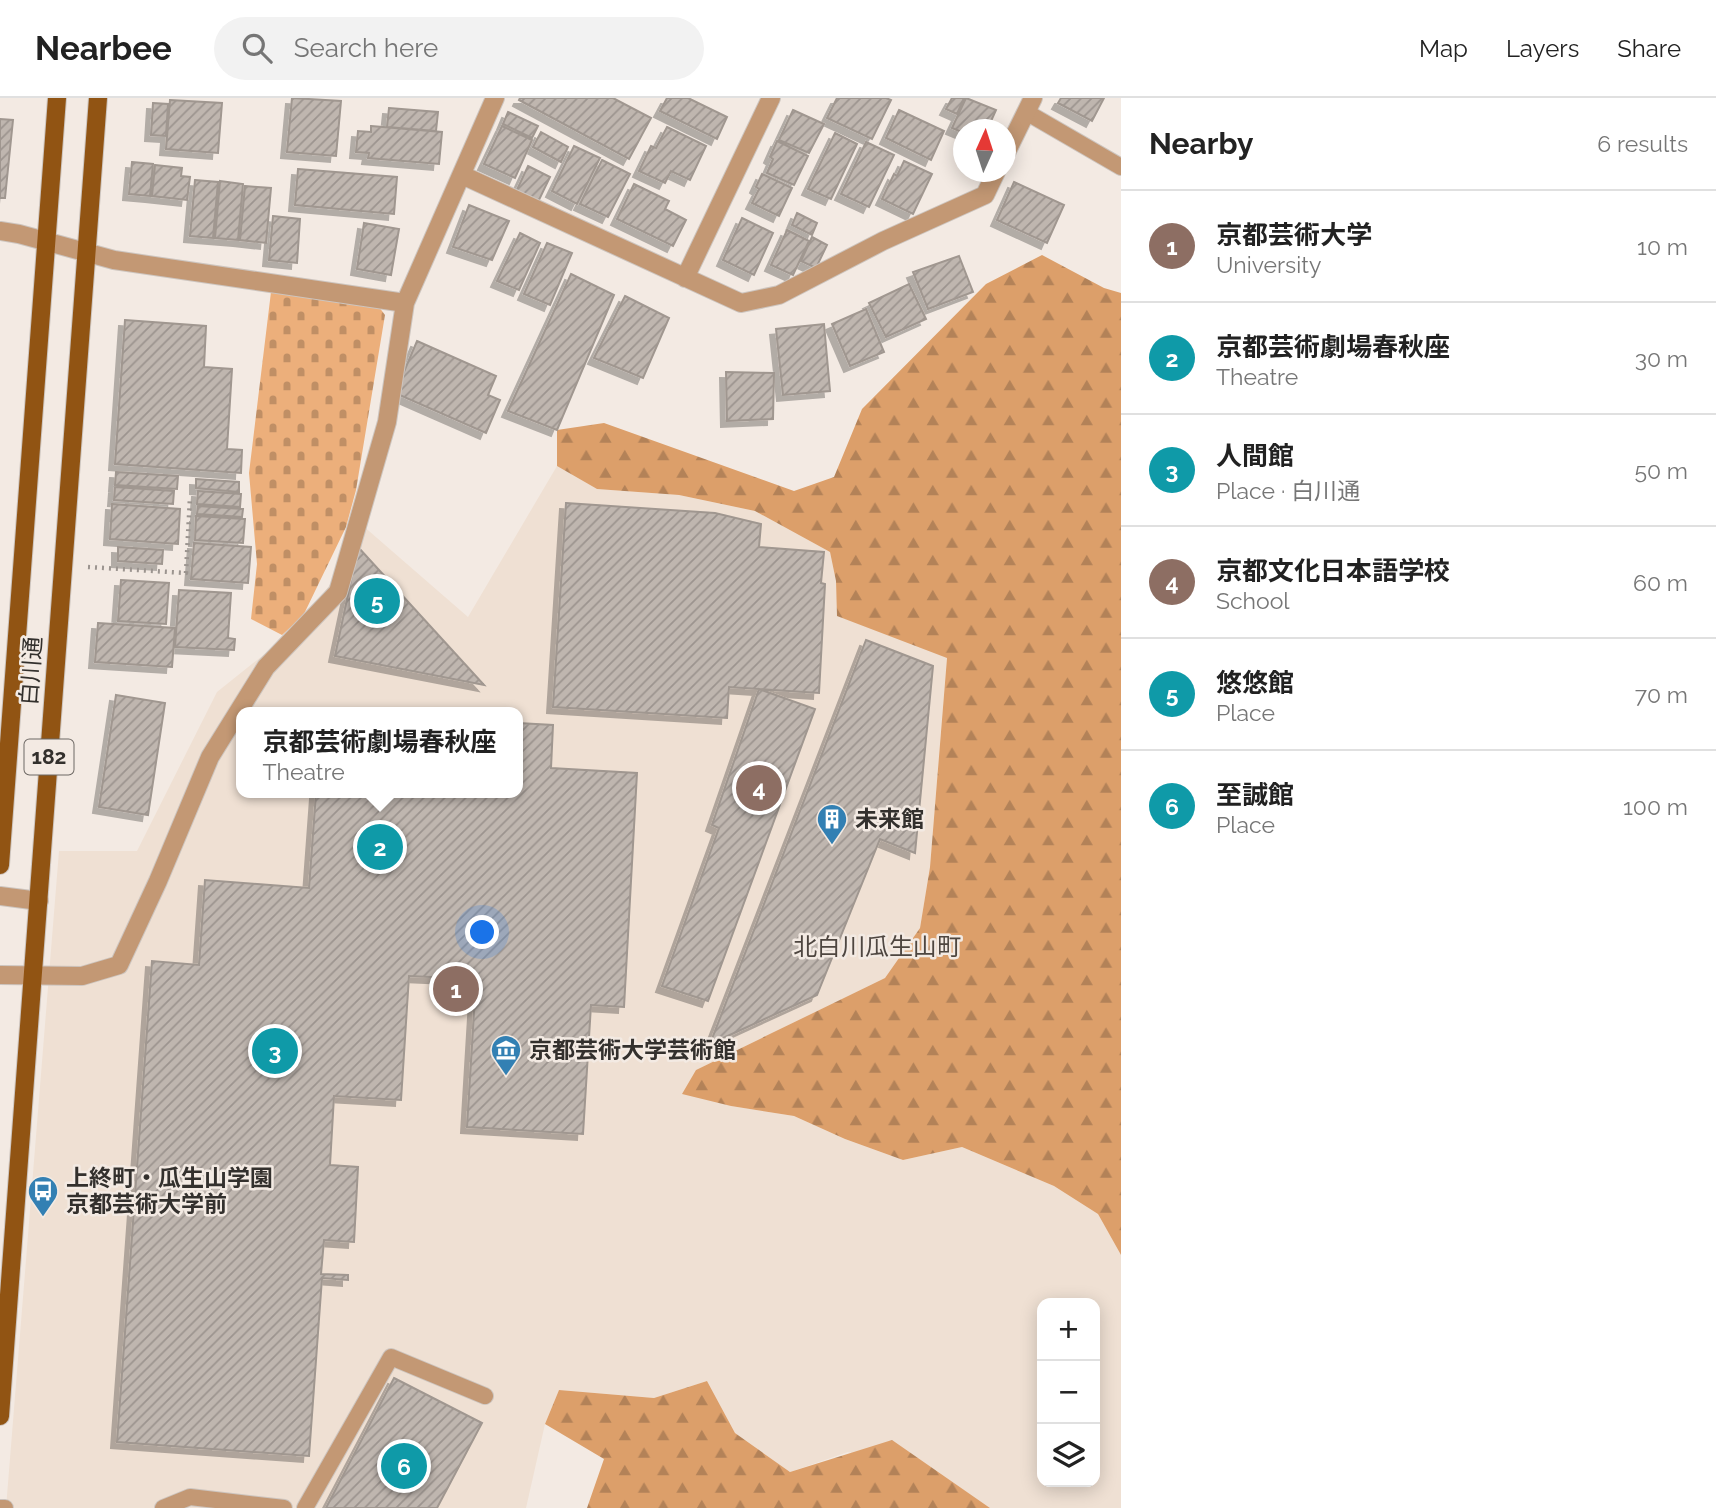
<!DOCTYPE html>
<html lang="en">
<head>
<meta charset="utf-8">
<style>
  :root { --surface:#fff; --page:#f2f2f2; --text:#222; --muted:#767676; --line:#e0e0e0; --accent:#0f766e }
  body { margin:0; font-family:Raleway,"Noto Sans JP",sans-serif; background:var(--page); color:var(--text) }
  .controls { position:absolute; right:21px; bottom:21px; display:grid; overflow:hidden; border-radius:14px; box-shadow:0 4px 18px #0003 }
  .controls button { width:63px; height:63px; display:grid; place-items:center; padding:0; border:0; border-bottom:2px solid var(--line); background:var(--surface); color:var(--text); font:35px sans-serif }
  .compass { position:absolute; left:953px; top:21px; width:63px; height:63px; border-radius:50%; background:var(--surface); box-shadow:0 4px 18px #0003; rotate:3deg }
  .you { position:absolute; left:483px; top:835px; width:24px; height:24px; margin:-18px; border:5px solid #fff; border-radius:50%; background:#1a73e8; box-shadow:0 0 0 10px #1a73e833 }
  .badge { display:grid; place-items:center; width:46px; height:46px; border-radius:50%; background:var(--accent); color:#fff; font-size:23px; font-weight:700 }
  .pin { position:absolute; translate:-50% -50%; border:4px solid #fff; box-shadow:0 2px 7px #0006 }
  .popup { position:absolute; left:236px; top:609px; width:287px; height:91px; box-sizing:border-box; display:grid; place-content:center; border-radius:14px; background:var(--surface); filter:drop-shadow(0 2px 5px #0005); font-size:23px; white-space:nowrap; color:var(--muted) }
  .popup b { font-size:26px; color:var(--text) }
  .popup::after { content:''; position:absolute; left:50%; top:100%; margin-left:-14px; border:14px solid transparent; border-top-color:var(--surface) }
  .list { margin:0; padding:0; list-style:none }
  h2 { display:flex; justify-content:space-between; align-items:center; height:91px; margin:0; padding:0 28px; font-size:30px }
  h2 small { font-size:23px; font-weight:400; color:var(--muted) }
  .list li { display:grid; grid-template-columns:46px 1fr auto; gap:21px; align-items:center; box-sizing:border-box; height:112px; padding:0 28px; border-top:2px solid var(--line) }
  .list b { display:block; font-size:26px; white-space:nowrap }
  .list p { margin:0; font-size:23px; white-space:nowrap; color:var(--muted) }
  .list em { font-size:23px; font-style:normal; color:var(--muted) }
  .icon { flex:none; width:38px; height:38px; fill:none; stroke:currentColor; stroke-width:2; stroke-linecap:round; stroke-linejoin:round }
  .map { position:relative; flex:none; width:1121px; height:1410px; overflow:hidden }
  header { display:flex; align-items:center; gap:42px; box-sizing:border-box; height:98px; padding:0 35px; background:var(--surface); border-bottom:2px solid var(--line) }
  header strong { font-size:33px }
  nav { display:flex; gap:38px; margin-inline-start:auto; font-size:24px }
  .search { width:490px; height:63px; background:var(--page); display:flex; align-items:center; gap:18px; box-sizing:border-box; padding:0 24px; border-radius:38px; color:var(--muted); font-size:26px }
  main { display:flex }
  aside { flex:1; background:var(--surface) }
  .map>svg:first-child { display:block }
  .built { fill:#efe0d3; fill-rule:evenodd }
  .forest { fill:url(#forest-firs) }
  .cemetery { fill:url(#cemetery-stones) }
  .building { fill:url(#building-hatch); stroke:#a09790; stroke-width:2; filter:url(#shadow) }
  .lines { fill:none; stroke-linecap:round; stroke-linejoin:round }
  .lane-casing { stroke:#cdc5bf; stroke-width:18 }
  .street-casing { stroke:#cdc5bf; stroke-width:20 }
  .primary-casing { stroke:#cdc5bf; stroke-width:20 }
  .path { stroke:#9b948f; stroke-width:4.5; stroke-dasharray:2 5; stroke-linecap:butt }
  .lane { stroke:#c39874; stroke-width:16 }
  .street { stroke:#c39874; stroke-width:18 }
  .primary { stroke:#915413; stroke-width:18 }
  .labels { text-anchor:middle; stroke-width:5; stroke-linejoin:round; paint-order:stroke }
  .shield { fill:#f3eae3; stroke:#6d6864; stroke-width:2 }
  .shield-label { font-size:21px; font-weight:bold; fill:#33302d }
  .street-label { font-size:23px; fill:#33302d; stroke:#f3eae3 }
  .poi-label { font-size:23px; font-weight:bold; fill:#33302d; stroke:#f3eae3; text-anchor:start }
  .neighbourhood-label { font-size:24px; fill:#4e4640; stroke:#f3eae3 }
</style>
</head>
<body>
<header>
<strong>Nearbee</strong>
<div class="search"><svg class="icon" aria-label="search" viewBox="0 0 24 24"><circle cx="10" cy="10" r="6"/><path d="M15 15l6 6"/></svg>Search here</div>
<nav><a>Map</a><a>Layers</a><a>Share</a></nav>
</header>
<main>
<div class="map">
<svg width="1121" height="1410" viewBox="0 0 1121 1410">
  <defs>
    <pattern id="forest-firs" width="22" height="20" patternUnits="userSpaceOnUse" patternTransform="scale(1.75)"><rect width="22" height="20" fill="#dc9f6a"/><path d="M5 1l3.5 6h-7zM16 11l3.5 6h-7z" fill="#b38258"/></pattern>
    <pattern id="cemetery-stones" width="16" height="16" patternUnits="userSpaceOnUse" patternTransform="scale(1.75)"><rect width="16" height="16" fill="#ecaf7b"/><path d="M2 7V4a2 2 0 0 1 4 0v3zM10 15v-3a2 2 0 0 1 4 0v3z" fill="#c08f65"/></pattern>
    <pattern id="building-hatch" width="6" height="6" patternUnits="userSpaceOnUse" patternTransform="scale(1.75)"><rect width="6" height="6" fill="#bfb6af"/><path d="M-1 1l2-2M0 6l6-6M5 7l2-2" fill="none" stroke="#9c948f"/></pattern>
    <filter id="shadow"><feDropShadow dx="-6" dy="6" stdDeviation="0" flood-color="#0004"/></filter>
  </defs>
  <rect width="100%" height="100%" fill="#f3eae3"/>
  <path class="built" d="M 557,368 L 597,391 L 679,397 L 755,413 L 830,454 L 836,483 L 838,518 L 947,559 L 930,769 L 920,830 L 885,880 L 696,972 L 731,1008 L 794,1018 L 845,1041 L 903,1062 L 962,1049 L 1054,1088 L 1098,1116 L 1121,1157 L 1121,1410 L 990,1410 L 943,1378 L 848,1354 L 790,1374 L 735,1335 L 707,1283 L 654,1300 L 559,1292 L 545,1326 L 526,1410 L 6,1410 L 59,753 L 137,753 L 217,594 L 297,530 L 331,485 L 354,420 L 468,519 ZM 242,614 L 518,614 L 518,695 L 242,695 ZM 1042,1205 L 1095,1205 L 1095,1384 L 1042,1384 Z"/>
  <path class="forest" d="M 1042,157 L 1104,190 L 1121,195 L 1121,1157 L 1098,1116 L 1054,1088 L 962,1049 L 903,1062 L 845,1041 L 794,1018 L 731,1008 L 682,996 L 696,972 L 885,880 L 920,830 L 930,769 L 947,560 L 837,518 L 836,483 L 830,454 L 755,413 L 679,397 L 597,391 L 557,368 L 557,332 L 604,325 L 794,393 L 834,379 L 862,311 L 986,186 Z
    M 707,1283 L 735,1335 L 790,1374 L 892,1342 L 990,1410 L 587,1410 L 604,1361 L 545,1326 L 559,1292 L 654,1300 Z"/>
  <path class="cemetery" d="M 271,194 L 379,209 L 385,217 L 356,392 L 346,429 L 303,518 L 282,537 L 251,521 L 257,466 L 249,375 Z"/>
  <path class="building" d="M 292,0 L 341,3 L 336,58 L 287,54 Z
    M 520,0 L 613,0 L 651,20 L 629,61 L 519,2 Z
    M 667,0 L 688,0 L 727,19 L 717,41 L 660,13 Z
    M 837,0 L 886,0 L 891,2 L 872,41 L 827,20 Z
    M 952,0 L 964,0 L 957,16 L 946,11 Z
    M 966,0 L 996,12 L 987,32 L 964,32 L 964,35 L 952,30 Z
    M 1061,0 L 1104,0 L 1092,23 L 1058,5 Z
    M 170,2 L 222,5 L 218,55 L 166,51 Z
    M 153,5 L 168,6 L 166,38 L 151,37 Z
    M 389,10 L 438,14 L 436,33 L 387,29 Z
    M 793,12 L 824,26 L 809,55 L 779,42 Z
    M 899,12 L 944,33 L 931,62 L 886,40 Z
    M 508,14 L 538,28 L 532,40 L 503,26 Z
    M 0,21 L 13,22 L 5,100 L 0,100 Z
    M 371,28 L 442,34 L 439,66 L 368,60 L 369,55 L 356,54 L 358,33 L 371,34 Z
    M 502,28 L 532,42 L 515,80 L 484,66 Z
    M 667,29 L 706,48 L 690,82 L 671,73 L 665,85 L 639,73 L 651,48 L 656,50 Z
    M 541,34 L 568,49 L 561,64 L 533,49 Z
    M 835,35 L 857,46 L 831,101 L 808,91 Z
    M 777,43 L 808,58 L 794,87 L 767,75 L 773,61 L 770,59 Z
    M 866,44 L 894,57 L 869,109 L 841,96 Z
    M 574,48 L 600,60 L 577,106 L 552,93 Z
    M 602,62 L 630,76 L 608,119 L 580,106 Z
    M 904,63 L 932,76 L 913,116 L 882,101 L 894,76 L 897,78 Z
    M 132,64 L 153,66 L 150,98 L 129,96 Z
    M 155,67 L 182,70 L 181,78 L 190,79 L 187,102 L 152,98 Z
    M 528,68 L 550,79 L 538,104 L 516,94 Z
    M 298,71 L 397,79 L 394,116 L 295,107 Z
    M 762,76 L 792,90 L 779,118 L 752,105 L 759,91 L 756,89 Z
    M 195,82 L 218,84 L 213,140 L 190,138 Z
    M 220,83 L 243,86 L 238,142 L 215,140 Z
    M 1014,84 L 1064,107 L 1047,145 L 997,122 Z
    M 634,86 L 669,103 L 665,111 L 686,122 L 673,148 L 617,121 Z
    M 245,88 L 271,90 L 266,145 L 240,142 Z
    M 469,107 L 509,123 L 492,162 L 453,149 Z
    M 797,115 L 817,125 L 812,137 L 792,127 Z
    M 273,118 L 300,121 L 297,165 L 269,162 Z
    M 742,120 L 773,135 L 754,177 L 723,162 Z
    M 364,125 L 399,131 L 391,177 L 357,171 Z
    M 787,132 L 809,143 L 793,177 L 771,167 Z
    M 520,135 L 540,145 L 519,192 L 497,183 Z
    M 812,139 L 827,147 L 816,170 L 801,163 Z
    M 547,145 L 572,155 L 550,207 L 524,196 Z
    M 959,158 L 973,194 L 928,211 L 913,174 Z
    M 571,176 L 614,197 L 557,332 L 508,313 Z
    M 909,186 L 926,221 L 886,239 L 869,205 Z
    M 625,198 L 669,220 L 643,280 L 594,260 Z
    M 866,211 L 884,254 L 850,268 L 832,226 Z
    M 125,222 L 206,228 L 204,269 L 232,271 L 227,351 L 242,352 L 241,375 L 115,366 Z
    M 824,226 L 830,293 L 783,297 L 776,231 Z
    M 417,243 L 496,278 L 488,297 L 500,302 L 486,335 L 395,295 Z
    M 726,274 L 774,275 L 773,321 L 727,323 Z
    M 116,374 L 178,378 L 177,391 L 115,387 Z
    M 196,381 L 239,384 L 239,394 L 196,390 Z
    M 115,389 L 174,393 L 173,406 L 114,402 Z
    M 198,393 L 241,396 L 240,409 L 197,406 Z
    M 566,405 L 715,415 L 761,426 L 759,449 L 824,454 L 821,485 L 825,486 L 819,595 L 729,589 L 727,620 L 553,609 Z
    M 112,406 L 180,411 L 178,446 L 110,441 Z
    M 198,408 L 243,411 L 242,419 L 197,416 Z
    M 196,418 L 245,421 L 243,445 L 195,442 Z
    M 194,445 L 251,449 L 248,485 L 191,481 Z
    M 118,449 L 163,452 L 162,466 L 118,463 Z
    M 358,449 L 484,587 L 335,558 Z
    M 121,482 L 169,485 L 166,526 L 118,523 Z
    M 179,492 L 231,495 L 228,540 L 235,541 L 234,552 L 175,549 Z
    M 98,525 L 175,530 L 172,569 L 95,564 Z
    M 866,542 L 933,568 L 915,755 L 880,741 L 817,897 L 710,946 Z
    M 759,591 L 815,611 L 708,903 L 662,888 L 719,730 L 712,727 Z
    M 116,597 L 165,605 L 148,717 L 99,709 Z
    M 518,625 L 553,627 L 551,670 L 637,675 L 624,909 L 591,907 L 583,1036 L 467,1029 L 476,881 L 409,878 L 401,1002 L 334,998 L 330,1067 L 358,1069 L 354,1144 L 324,1142 L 321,1176 L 348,1177 L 348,1182 L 322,1180 L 309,1358 L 117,1344 L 152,863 L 199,867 L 205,782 L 309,790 L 316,695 L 518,695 Z
    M 394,1280 L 482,1325 L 437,1410 L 326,1410 Z"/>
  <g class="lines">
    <g class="lane-casing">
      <path id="lane" d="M 1026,14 L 1121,69
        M 0,1410 L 5,1410
        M 163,1410 L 190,1399 L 284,1410
        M 305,1410 L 391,1259 L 485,1298"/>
    </g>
    <g class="street-casing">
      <path id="street" d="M 1006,55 L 1033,0
        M 462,77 L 741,205 L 779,197 L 883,143 L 985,97 L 996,74
        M 0,133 L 19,136 L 114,162 L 405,205
        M 685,180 L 771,0
        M 0,798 L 39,803
        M 0,877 L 82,878 L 119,867 L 158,783 L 210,659 L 266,569 L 338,494 L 387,324 L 405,205 L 495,0"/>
    </g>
    <g class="primary-casing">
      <path id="primary" d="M 0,767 L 57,0
        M 0,1318 L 98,0"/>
    </g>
    <path class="path" d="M 88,469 L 186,475 L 190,399"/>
    <use href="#lane" class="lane"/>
    <use href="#street" class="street"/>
    <use href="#primary" class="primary"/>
  </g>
  <defs>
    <g id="building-pin" transform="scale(1.575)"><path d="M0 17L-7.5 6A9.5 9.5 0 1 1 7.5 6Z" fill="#3380b3" stroke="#f3eae3"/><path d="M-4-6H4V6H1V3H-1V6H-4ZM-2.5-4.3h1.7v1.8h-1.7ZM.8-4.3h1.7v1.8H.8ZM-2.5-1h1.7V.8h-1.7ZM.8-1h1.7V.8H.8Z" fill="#fff"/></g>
    <g id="museum-pin" transform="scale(1.575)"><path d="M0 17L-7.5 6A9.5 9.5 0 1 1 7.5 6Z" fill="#3380b3" stroke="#f3eae3"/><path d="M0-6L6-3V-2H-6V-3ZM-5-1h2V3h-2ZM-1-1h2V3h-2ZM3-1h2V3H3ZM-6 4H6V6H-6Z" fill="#fff"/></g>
    <g id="bus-pin" transform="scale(1.575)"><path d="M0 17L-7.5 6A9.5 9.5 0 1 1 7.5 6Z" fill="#3380b3" stroke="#f3eae3"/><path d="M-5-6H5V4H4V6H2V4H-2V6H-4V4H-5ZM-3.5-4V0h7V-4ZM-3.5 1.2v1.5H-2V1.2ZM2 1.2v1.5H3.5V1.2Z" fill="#fff"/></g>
  </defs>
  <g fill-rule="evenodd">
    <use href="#building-pin" x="832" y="721"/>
    <use href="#museum-pin" x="506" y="952"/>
    <use href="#bus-pin" x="43" y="1093"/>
  </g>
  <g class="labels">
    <rect class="shield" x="24.5" y="641.5" width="49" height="35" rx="5"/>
    <g class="shield-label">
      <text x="49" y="666">182</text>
    </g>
    <g class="street-label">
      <text transform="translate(31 573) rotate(-86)" y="8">白川通</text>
    </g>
    <g class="poi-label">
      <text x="855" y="729">未来館</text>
      <text x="529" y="960">京都芸術大学芸術館</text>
      <text x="66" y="1088">上終町・瓜生山学園<tspan x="66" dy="26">京都芸術大学前</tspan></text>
    </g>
    <g class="neighbourhood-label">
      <text x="877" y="857">北白川瓜生山町</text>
    </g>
  </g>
</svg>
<div class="controls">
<button>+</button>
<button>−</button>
<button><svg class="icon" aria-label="layers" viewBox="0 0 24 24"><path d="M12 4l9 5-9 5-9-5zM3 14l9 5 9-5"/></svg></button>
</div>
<svg class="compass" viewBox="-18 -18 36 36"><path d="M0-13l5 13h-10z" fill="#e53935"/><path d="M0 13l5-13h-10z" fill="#767676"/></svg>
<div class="you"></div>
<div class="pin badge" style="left:456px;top:891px;background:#8d6e63">1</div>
<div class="pin badge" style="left:380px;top:749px;background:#0f9aa8">2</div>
<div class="popup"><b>京都芸術劇場春秋座</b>Theatre</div>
<div class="pin badge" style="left:275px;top:953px;background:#0f9aa8">3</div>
<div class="pin badge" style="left:759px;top:690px;background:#8d6e63">4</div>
<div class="pin badge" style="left:377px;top:503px;background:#0f9aa8">5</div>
<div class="pin badge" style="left:404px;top:1368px;background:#0f9aa8">6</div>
</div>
<aside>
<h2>Nearby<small>6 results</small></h2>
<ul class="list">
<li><span class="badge" style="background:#8d6e63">1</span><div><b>京都芸術大学</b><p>University</p></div><em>10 m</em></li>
<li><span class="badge" style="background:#0f9aa8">2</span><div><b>京都芸術劇場春秋座</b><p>Theatre</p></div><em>30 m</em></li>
<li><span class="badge" style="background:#0f9aa8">3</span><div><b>人間館</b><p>Place · 白川通</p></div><em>50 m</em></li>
<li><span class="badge" style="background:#8d6e63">4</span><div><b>京都文化日本語学校</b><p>School</p></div><em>60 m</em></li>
<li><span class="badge" style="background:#0f9aa8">5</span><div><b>悠悠館</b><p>Place</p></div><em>70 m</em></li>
<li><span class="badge" style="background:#0f9aa8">6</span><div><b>至誠館</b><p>Place</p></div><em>100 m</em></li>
</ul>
</aside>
</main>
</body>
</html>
